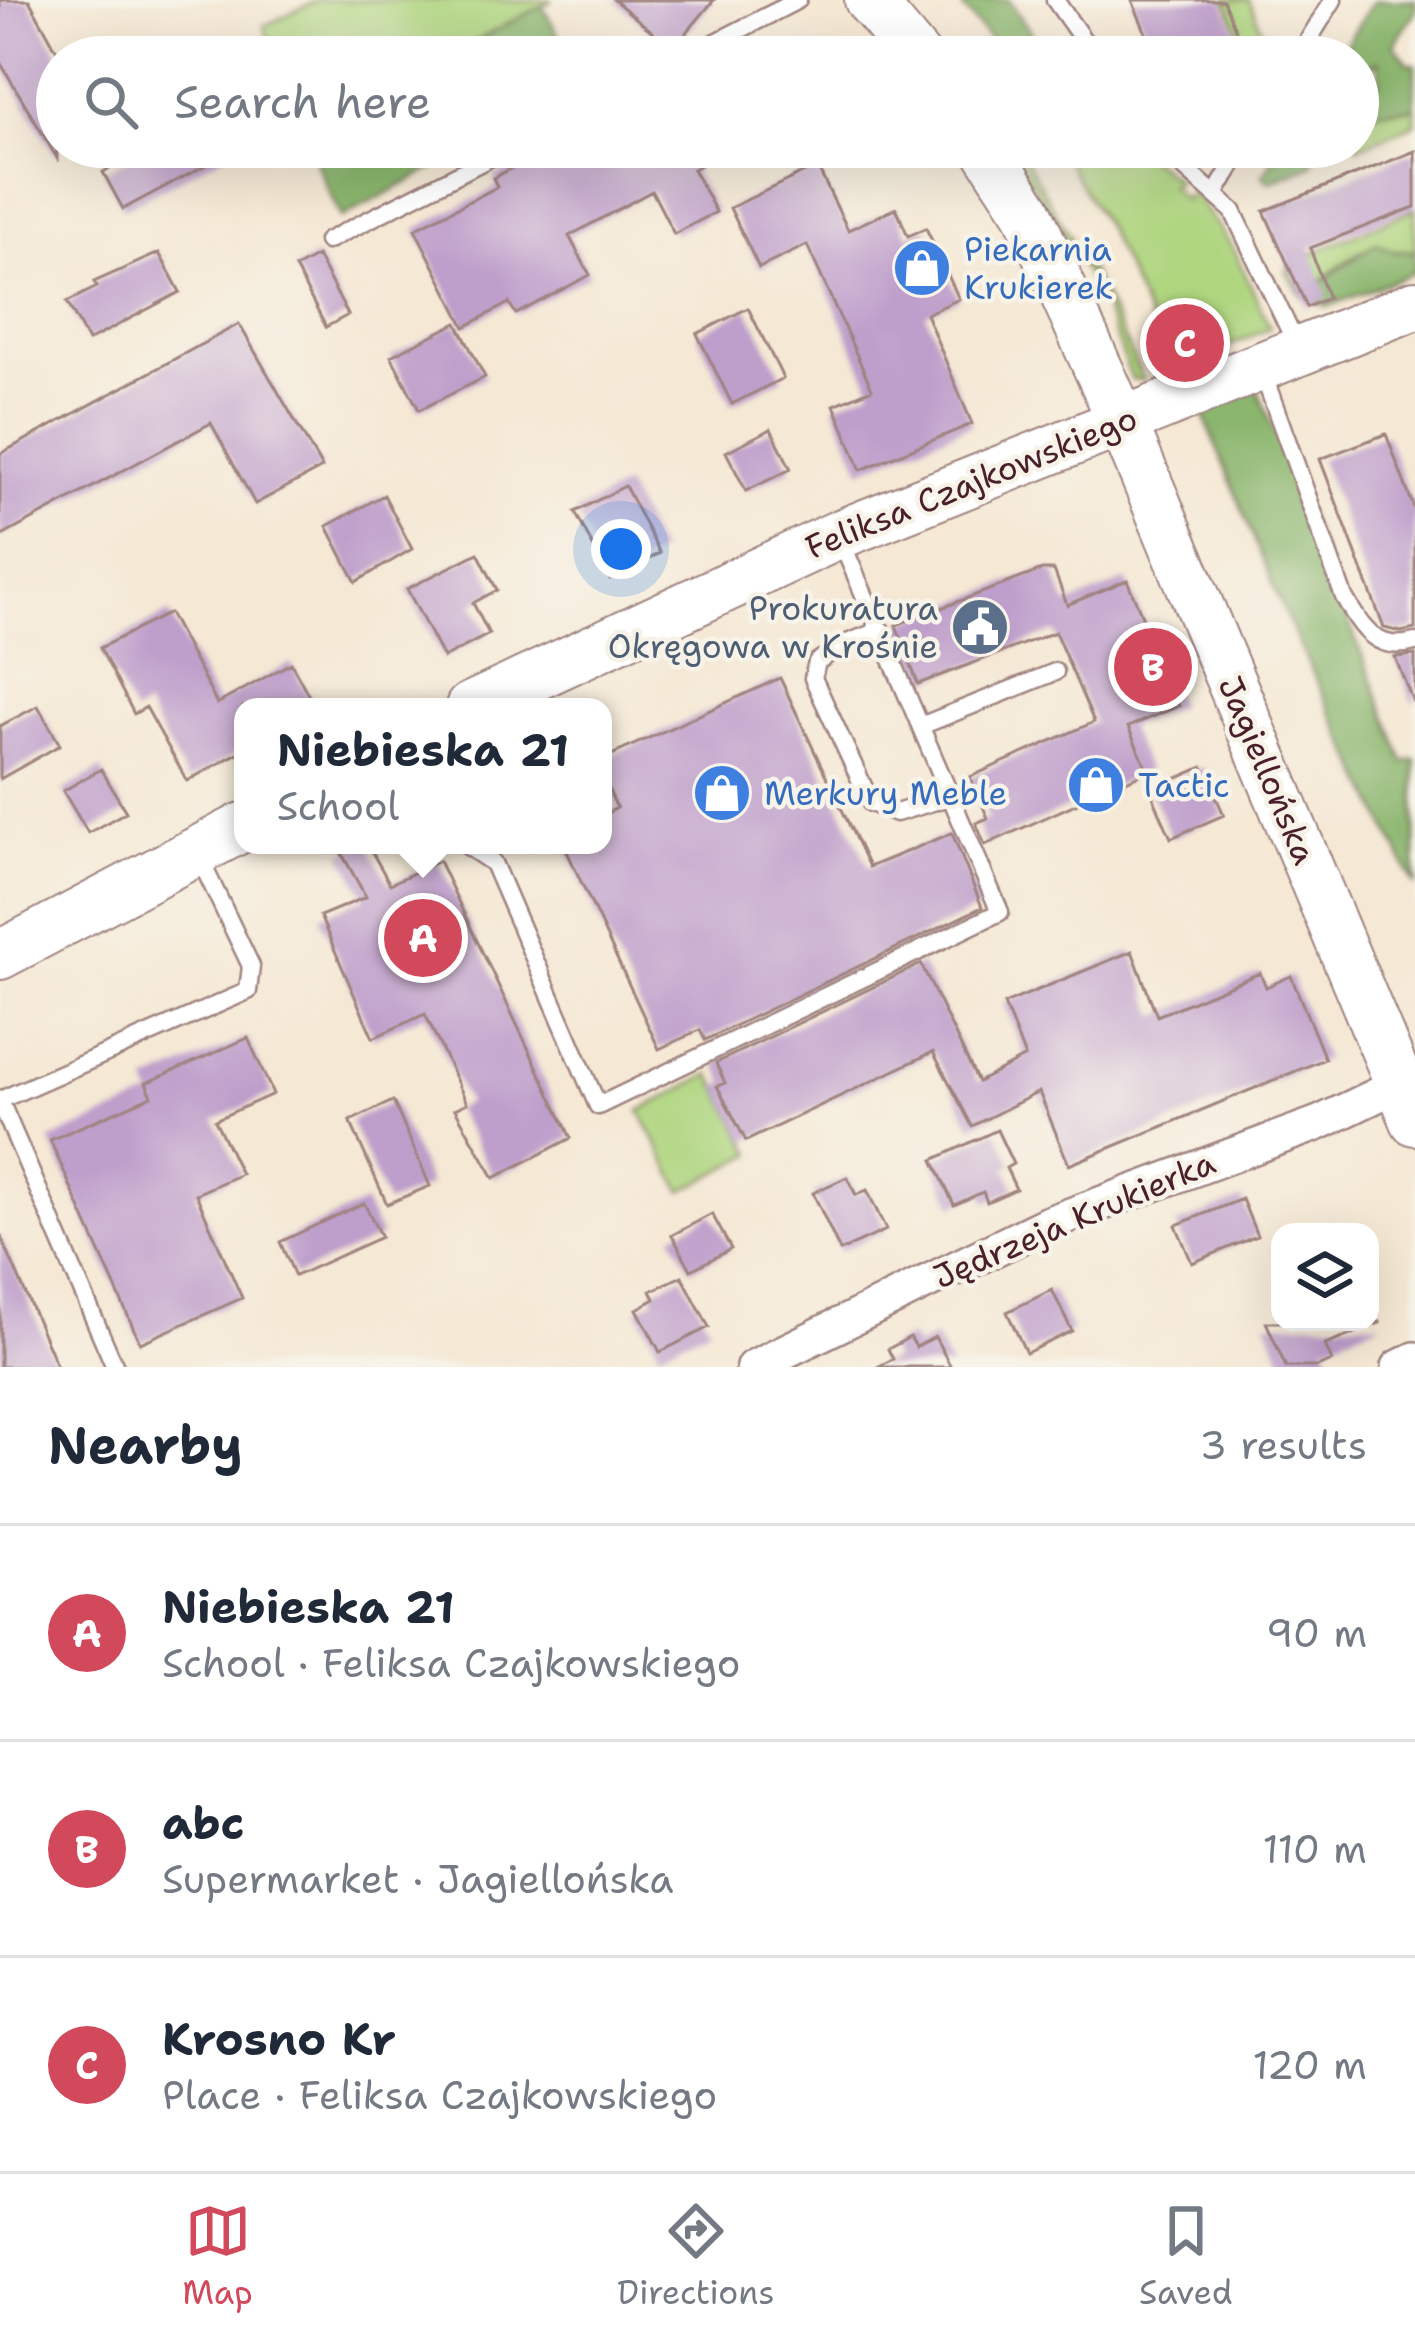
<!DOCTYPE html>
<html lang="en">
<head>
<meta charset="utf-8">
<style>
  :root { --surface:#fff; --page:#f2f2f3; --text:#1f2937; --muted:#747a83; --line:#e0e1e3; --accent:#d1495b }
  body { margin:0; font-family:"Shantell Sans",sans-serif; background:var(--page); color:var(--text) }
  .controls { position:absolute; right:36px; bottom:36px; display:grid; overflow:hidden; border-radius:24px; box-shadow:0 12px 48px #0002 }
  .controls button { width:108px; height:108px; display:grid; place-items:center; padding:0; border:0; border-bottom:3px solid var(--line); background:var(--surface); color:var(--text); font:60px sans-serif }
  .you { position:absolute; left:621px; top:549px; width:42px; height:42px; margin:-30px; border:9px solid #fff; border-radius:50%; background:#1a73e8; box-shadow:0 0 0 18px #1a73e833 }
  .badge { display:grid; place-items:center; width:78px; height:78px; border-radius:50%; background:var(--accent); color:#fff; font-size:39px; font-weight:700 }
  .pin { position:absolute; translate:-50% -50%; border:6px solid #fff; box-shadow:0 3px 12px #0006 }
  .popup { position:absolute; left:234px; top:698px; width:378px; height:156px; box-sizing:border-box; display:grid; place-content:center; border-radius:24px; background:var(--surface); filter:drop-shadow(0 3px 9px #0005); font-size:39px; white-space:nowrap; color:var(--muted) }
  .popup b { font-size:45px; color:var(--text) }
  .popup::after { content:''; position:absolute; left:50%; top:100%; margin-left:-24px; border:24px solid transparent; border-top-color:var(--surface) }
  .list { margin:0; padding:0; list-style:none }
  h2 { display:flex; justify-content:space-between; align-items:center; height:156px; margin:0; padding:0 48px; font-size:51px }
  h2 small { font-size:39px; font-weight:400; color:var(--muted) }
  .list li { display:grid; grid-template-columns:78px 1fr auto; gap:36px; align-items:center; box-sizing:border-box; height:216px; padding:0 48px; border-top:3px solid var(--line) }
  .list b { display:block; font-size:45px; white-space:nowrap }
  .list p { margin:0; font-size:39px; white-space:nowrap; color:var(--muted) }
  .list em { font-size:39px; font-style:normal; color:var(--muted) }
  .icon { flex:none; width:66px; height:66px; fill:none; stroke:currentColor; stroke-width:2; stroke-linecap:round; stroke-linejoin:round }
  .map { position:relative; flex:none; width:1415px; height:1367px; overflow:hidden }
  .search { position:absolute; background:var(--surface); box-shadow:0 12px 48px #0002; left:36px; right:36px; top:36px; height:132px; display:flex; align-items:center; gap:30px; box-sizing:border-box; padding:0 42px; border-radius:66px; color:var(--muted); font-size:45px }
  .sheet { height:804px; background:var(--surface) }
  nav { display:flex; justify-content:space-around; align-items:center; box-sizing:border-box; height:168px; border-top:3px solid var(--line); background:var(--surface); font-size:33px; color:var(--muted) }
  nav a { display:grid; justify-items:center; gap:6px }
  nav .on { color:var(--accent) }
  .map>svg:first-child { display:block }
  .green { fill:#afd57f; stroke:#7c7a55; stroke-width:3 }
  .forest { fill:#8bb66e; stroke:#6a6a4c; stroke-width:3 }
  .building { fill:#be9ecb }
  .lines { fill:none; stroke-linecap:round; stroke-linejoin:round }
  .lane-casing { stroke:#a08480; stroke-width:21 }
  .street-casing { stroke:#a08480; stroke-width:38 }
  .secondary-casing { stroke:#a08480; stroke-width:52 }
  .lane { stroke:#fff; stroke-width:16 }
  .street { stroke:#fff; stroke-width:33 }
  .secondary { stroke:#fff; stroke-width:48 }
  .labels { text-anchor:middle; stroke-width:9; stroke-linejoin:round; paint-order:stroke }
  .shop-label { font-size:33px; fill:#366cbe; stroke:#f7f3e8; text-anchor:start }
  .street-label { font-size:33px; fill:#4a1f2b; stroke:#f7f3e8 }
  .service-label { font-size:33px; fill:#4e5e75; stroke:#f7f3e8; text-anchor:end }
</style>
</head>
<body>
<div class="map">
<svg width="1415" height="1367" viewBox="0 0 1415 1367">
  <rect width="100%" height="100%" fill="#f7f3e8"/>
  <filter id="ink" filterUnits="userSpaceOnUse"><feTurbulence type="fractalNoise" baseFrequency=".00833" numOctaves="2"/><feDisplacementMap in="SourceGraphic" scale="24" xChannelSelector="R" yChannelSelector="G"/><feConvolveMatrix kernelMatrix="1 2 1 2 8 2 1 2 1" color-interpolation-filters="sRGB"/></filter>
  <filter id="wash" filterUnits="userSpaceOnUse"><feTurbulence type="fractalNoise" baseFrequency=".004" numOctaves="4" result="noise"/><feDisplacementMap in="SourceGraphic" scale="48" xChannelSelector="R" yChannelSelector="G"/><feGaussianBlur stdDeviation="2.7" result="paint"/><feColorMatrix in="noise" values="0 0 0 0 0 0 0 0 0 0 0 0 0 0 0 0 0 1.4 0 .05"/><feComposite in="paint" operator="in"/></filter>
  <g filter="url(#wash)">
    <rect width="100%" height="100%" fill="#f5e8d4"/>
    <path class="green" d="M 318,0 L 553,0 L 446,57 L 276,57 L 264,26 Z
      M 1226,0 L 1249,0 L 1268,44 L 1281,40 L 1271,55 L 1250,57 Z
      M 1358,98 L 1367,112 L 1415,107 L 1415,124 L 1358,147 Z
      M 1010,147 L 1018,147 L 1104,296 L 1143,380 L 1132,379 L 1100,298 Z
      M 1058,147 L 1080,147 L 1089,157 C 1137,141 1138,149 1176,180 L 1170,187 L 1184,200 L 1192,192 L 1234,249 L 1270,328 L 1195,361 L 1193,355 L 1207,347 L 1196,323 L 1166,337 L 1177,362 L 1186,358 L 1188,364 L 1172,369 L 1108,231 Z
      M 1415,209 L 1415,251 L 1360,251 L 1318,283 L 1305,278 L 1297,288 L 1287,272 L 1289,263 Z
      M 711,1074 L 753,1154 L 682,1191 L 640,1111 Z"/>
    <path class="forest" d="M 967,0 L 1009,0 L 1032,34 L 992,42 L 963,8 Z
      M 1374,0 L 1415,0 L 1415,11 L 1394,44 L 1408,63 L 1415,64 L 1414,108 L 1367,112 L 1358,96 L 1380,82 L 1378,61 L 1358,75 L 1358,57 L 1338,57 Z
      M 542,6 L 571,57 L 446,57 Z
      M 309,147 L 474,147 L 341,218 Z
      M 1281,147 L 1319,147 L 1311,165 L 1270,182 L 1263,175 Z
      M 1377,243 L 1395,252 L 1415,251 L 1415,272 L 1327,307 L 1303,297 L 1297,288 L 1305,278 L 1319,283 Z
      M 1257,388 L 1404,762 L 1415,759 L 1415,886 L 1290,626 L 1203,414 Z"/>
    <g id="blocks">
      <path class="building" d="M 0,0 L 29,0 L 57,51 L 57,158 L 0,62 Z
        M 614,0 L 714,0 L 673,49 Z
        M 1132,0 L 1223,0 L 1247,57 L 1156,57 Z
        M 126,147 L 240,147 L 123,209 L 103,172 L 131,157 Z
        M 551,147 L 734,147 L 693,169 L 716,212 L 674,234 L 652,191 L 569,236 L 590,275 L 516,314 L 509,303 L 465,327 L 415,229 L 497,187 L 493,178 Z
        M 1415,151 L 1415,207 L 1310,248 L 1328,298 L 1307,307 L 1264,211 Z
        M 817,166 L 848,230 L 896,208 L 908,236 L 926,228 L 959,299 L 926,314 L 972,424 L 861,470 L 834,405 L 872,389 L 807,245 L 759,268 L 730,208 Z
        M 159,253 L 180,292 L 88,341 L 67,302 L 97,287 L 94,282 Z
        M 317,256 L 348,315 L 326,327 L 295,268 Z
        M 748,308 L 783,378 L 732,404 L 697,334 Z
        M 457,323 L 485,377 L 419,410 L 391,356 Z
        M 239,324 L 322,468 L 255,504 L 211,423 L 0,537 L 0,454 Z
        M 771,429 L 791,469 L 746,491 L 726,452 Z
        M 1386,434 L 1415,511 L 1415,629 L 1401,632 L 1384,628 L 1320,459 Z
        M 625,486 L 660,553 L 610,579 L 575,512 Z
        M 384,495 L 412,549 L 356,582 L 327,526 Z
        M 478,553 L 497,590 L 473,603 L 489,634 L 443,658 L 407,589 Z
        M 1042,570 L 1054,570 L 1067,605 L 1127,580 L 1179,706 L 1128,727 L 1148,771 L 985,845 L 976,823 L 988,818 L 970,777 L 1094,722 L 1055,632 L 918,684 L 896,625 Z
        M 169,613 L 217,704 L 291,663 L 315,707 L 243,707 L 243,750 L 187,781 L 146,707 L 134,714 L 100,648 Z
        M 1415,655 L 1415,702 L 1413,702 L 1395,657 Z
        M 780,678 L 869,867 L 952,833 L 982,907 L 705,1040 L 700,1030 L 659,1049 L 564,845 L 603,845 L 603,815 L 617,808 L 603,778 L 603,759 Z
        M 38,706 L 60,745 L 0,779 L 0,726 Z
        M 1203,767 L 1224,815 L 1171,838 L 1150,790 Z
        M 101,769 L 126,812 L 88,833 L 63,791 Z
        M 359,845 L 368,845 L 390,884 L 439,861 L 571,1138 L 494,1178 L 455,1109 L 467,1103 L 425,1014 L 373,1038 L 320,916 L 366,897 L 342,854 Z
        M 1132,951 L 1157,1016 L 1260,973 L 1266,987 L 1291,976 L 1325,1059 L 1069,1165 L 1039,1092 L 972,1126 L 933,1052 L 746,1141 L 717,1086 L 725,1083 L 716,1063 L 921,964 L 978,1082 L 1025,1057 L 1004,1004 Z
        M 248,1038 L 273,1094 L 215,1120 L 241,1174 L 196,1194 L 242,1298 L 140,1343 L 50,1140 L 152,1096 L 146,1083 Z
        M 393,1101 L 430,1186 L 387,1204 L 350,1121 Z
        M 997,1130 L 1013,1164 L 1006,1168 L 1016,1189 L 987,1202 L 983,1192 L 954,1205 L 933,1160 Z
        M 847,1177 L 856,1195 L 867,1190 L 886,1230 L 840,1251 L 813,1193 Z
        M 1242,1199 L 1257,1236 L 1192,1263 L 1176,1225 Z
        M 364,1203 L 381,1237 L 295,1276 L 280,1242 Z
        M 712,1214 L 731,1249 L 691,1270 L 672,1235 Z
        M 0,1234 L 35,1316 L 57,1367 L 0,1367 Z
        M 682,1276 L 709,1327 L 660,1352 L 637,1309 L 655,1299 L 651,1291 Z
        M 1052,1290 L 1072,1331 L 1026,1353 L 1007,1312 Z
        M 1266,1322 L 1380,1322 L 1380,1323 L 1325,1345 L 1332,1361 L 1317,1367 L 1286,1367 Z
        M 910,1337 L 916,1347 L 935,1337 L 951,1367 L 877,1367 L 893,1359 L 888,1349 Z"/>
    </g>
  </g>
  <g filter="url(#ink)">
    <use href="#blocks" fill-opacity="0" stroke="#a08480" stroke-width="3"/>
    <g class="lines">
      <g class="lane-casing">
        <path id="lane" d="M 1055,0 L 1095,57
          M 687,57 L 798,0
          M 1298,57 L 1333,0
          M 1161,147 L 1233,211 L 1298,348
          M 1217,191 L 1243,147
          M 327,241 L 511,147
          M 1262,371 L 1344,597 C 1362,628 1376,653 1415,642
          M 881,630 L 842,645 L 817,662 L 813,678 L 871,803 L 896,813 L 952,796
          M 923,725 L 1055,672
          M 466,845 L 493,863 L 598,1106 L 1000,912 L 841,541
          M 0,1100 L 248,991 L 251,966 L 198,855
          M 0,1101 L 115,1367"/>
      </g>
      <g class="street-casing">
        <path id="street" d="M 753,1367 L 1046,1224 L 1319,1123 L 1400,1084
          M 1399,1367 L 1415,1359"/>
      </g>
      <g class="secondary-casing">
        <path id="secondary" d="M 869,0 L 917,57
          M 985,147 L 1027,211 L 1121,419 L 1415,1121
          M 470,707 L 838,535 L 1415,305
          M 0,955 L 243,827"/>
      </g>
      <use href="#lane" class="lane"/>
      <use href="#street" class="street"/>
      <use href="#secondary" class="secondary"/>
    </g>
  </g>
  <defs>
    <g id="shop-disc" transform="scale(3)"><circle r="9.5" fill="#3f7fe0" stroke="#f7f3e8"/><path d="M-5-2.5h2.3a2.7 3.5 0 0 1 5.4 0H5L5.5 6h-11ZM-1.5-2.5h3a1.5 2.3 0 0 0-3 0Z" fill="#fff"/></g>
    <g id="civic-disc" transform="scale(3)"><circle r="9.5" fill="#5c6f8a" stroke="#f7f3e8"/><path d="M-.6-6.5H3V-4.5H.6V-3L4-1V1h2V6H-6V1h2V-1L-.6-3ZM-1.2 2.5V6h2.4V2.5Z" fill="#fff"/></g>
  </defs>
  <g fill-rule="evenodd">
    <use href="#shop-disc" x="922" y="268"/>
    <use href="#civic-disc" x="980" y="627"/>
    <use href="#shop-disc" x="1096" y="785"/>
    <use href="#shop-disc" x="722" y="793"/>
  </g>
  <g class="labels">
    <g class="shop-label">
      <text x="964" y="261">Piekarnia<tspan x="964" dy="38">Krukierek</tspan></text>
      <text x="1138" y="797">Tactic</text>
      <text x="764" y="805">Merkury Meble</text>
    </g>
    <g class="street-label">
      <text transform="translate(971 482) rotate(-22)" y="12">Feliksa Czajkowskiego</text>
      <text transform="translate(1268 770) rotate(67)" y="12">Jagiellońska</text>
      <text transform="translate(1074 1219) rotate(-23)" y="12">Jędrzeja Krukierka</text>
    </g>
    <g class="service-label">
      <text x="938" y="620">Prokuratura<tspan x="938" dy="38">Okręgowa w Krośnie</tspan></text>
    </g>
  </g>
</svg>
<div class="controls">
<button><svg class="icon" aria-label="layers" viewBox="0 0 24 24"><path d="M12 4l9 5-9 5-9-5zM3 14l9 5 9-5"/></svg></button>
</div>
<div class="you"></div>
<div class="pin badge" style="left:423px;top:938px">A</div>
<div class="popup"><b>Niebieska 21</b>School</div>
<div class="pin badge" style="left:1153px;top:667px">B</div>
<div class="pin badge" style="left:1185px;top:343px">C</div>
<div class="search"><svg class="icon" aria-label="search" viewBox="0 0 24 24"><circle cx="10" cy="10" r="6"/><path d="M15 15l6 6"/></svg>Search here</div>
</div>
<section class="sheet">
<h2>Nearby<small>3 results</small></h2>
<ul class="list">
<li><span class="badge">A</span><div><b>Niebieska 21</b><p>School · Feliksa Czajkowskiego</p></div><em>90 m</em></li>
<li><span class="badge">B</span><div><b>abc</b><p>Supermarket · Jagiellońska</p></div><em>110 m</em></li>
<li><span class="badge">C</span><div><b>Krosno Kr</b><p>Place · Feliksa Czajkowskiego</p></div><em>120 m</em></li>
</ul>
</section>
<nav>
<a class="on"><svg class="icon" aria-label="map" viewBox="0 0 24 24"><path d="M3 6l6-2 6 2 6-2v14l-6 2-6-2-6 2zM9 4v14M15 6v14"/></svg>Map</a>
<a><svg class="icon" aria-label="directions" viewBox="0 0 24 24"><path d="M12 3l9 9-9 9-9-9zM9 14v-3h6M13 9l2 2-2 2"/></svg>Directions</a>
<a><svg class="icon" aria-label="saved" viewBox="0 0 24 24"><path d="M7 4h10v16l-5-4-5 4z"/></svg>Saved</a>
</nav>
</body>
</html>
